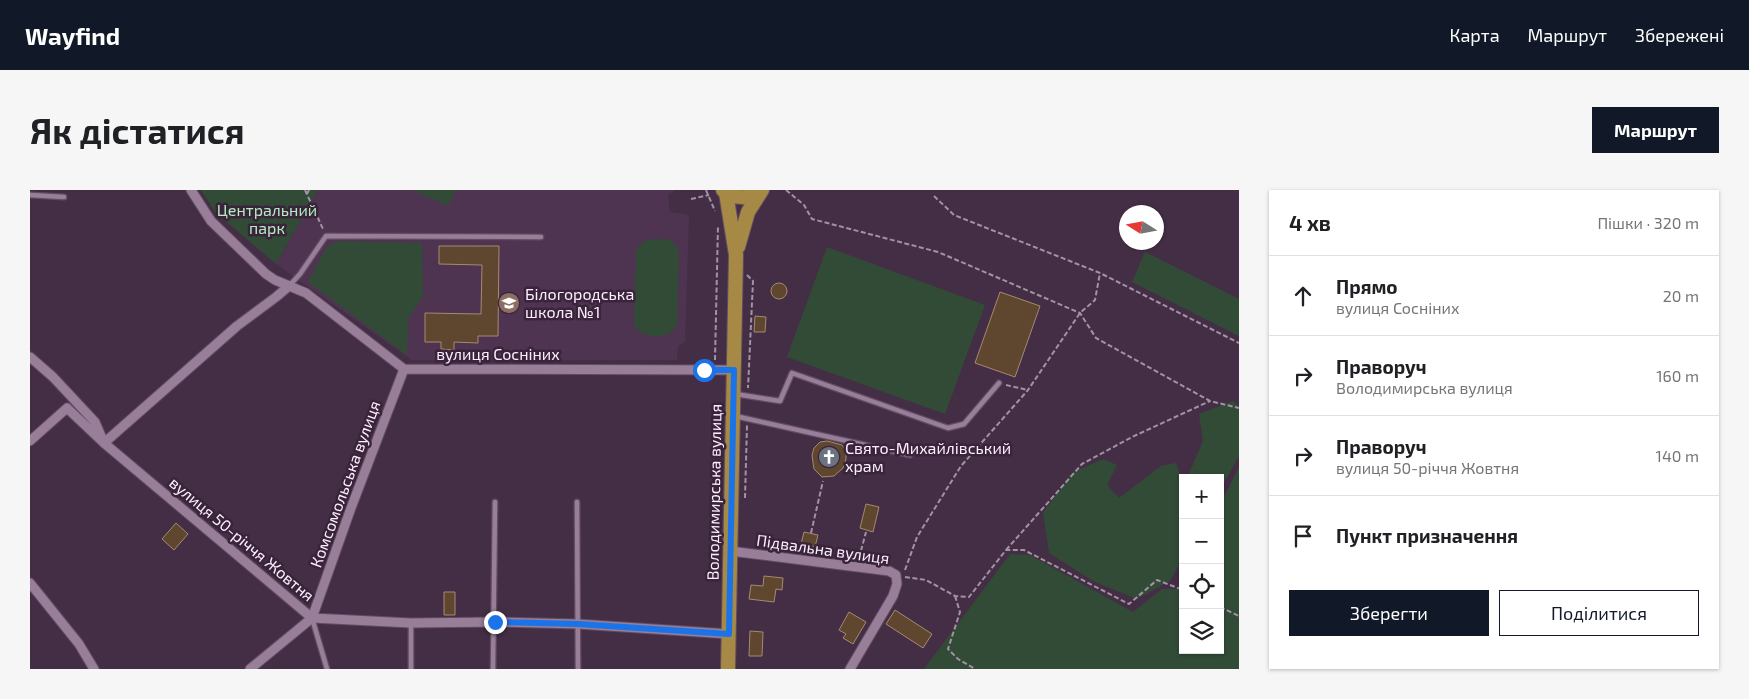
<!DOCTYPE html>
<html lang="uk">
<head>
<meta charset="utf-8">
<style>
  :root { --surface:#fff; --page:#f6f6f6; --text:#202124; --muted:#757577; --line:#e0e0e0; --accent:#111827 }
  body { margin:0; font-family:"Exo 2",sans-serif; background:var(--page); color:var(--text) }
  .controls { position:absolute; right:15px; bottom:15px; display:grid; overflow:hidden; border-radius:0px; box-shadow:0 1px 4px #0004 }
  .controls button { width:45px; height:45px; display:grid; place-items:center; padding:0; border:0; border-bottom:1px solid var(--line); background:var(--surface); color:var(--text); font:25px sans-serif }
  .compass { position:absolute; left:1089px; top:15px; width:45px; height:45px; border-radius:50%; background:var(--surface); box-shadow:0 1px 4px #0004; rotate:281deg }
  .stop { position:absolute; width:15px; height:15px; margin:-11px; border:4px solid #1a73e8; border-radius:50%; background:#fff }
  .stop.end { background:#1a73e8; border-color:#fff; box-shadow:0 1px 5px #0008 }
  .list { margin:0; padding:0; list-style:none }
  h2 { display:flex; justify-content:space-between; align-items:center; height:65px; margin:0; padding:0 20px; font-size:21px }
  h2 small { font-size:16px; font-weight:400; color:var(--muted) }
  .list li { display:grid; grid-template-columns:32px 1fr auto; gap:15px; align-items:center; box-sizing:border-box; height:80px; padding:0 20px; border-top:1px solid var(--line) }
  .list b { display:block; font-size:19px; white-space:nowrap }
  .list p { margin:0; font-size:16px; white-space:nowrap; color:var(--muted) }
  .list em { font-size:16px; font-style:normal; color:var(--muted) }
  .actions { display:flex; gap:10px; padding:15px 20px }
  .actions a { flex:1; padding:11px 0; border:1px solid var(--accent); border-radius:0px; text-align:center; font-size:18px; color:var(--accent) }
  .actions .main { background:var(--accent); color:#fff }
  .icon { flex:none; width:28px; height:28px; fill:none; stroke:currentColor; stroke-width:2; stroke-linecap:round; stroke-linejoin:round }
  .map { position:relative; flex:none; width:1209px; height:479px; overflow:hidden; border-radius:0px }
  header { display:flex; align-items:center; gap:30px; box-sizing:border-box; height:70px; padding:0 25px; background:var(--accent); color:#fff }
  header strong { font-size:24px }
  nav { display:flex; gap:28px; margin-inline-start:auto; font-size:18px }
  .intro { display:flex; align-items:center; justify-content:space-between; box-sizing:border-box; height:120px; padding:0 30px }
  h1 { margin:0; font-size:35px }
  .button { padding:12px 22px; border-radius:0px; background:var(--accent); color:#fff; font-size:18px; font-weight:700 }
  main { display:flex; gap:30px; padding:0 30px }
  aside { flex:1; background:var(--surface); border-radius:0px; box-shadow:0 1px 4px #0004 }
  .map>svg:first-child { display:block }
  .built { fill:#4f3451 }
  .green { fill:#324b37 }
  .building { fill:#5f462e; stroke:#a68a70 }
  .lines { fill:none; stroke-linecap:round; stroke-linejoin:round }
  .service-casing { stroke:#614d62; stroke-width:7 }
  .minor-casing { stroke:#614d62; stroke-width:11 }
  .primary-casing { stroke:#614d62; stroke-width:16 }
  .path { stroke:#a391a4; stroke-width:2; stroke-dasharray:5 2.5; stroke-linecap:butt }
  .service { stroke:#987e99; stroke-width:4.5 }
  .minor { stroke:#987e99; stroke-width:9 }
  .primary { stroke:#a58944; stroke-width:14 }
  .route { stroke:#1a73e8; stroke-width:6 }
  .labels { text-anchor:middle; stroke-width:5; stroke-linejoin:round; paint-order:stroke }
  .park-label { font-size:16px; fill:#b4ecbe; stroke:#39243b }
  .poi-label { font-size:16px; fill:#fdeefd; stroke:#39243b; text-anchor:start }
  .street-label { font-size:16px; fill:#fdeefd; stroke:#39243b }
</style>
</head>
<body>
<header>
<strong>Wayfind</strong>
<nav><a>Карта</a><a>Маршрут</a><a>Збережені</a></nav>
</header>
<div class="intro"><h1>Як дістатися</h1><a class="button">Маршрут</a></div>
<main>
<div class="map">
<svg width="1209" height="479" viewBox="0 0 1209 479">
  <rect width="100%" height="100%" fill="#442e45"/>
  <path class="built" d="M 288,0 L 645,0 L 638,5 L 640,22 L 659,25 L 655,152 L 648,156 L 647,170 L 382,170 L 246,74 Z"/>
  <path class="green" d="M 171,0 L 288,0 L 246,74 L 185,22 Z
    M 382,0 L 426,0 L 418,16 Z
    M 637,49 L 643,52 L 649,61 L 647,135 C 640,150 612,150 604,135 L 606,62 C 612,47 622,49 637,49 Z
    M 306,51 L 392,53 L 393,106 L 378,129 L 377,165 L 278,92 L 296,58 Z
    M 797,57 L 955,115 L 915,224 L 757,167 Z
    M 1115,62 L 1209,109 L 1209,146 L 1102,92 Z
    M 1203,211 L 1209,216 L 1209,266 L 1190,300 L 1190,288 L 1157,288 L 1173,251 L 1169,224 Z
    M 1073,269 L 1087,275 L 1077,295 L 1089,308 L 1131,276 L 1146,273 L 1153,294 L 1153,368 L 1140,391 L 1107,409 L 1063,391 L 1019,363 L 1013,323 L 1042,283 Z
    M 1209,277 L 1209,479 L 894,479 L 980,364 L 1000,365 L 1103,422 L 1132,399 L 1147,399 L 1153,388 L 1153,460 L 1190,460 L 1190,314 Z"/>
  <path class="building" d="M 409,56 L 469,56 L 468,146 L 448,146 L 448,153 L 424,152 L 424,160 L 411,159 L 411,152 L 395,152 L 395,123 L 451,124 L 452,75 L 409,74 Z
    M741 101a8 8 0 1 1 16 0a8 8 0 1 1-16 0Z
    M 970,102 L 1010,116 L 985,187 L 945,173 Z
    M 725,126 L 736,127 L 735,142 L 724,142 Z
    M 797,251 L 812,255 L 816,261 L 816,269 L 813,278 L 804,286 L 792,287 L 784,279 L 782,265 L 784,258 L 790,252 Z
    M 836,314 L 849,317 L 843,342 L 830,338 Z
    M 146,333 L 158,344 L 144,360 L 132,349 Z
    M 774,342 L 788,345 L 785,357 L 771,354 Z
    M 734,386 L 753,388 L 752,400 L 746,399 L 744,412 L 719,409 L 721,395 L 733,396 Z
    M 414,402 L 425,402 L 425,425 L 414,425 Z
    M 865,420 L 902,444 L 893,458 L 856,434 Z
    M 819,422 L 836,432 L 823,454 L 813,448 L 816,444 L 809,440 Z
    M 720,441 L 733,442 L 732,466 L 719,466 Z"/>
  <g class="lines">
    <g class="service-casing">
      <path id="service" d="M 0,5 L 34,7
        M 259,96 L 270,84 L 296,46 L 511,47
        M 705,204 L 750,211 L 762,183 L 918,238 L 934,234 L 969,193
        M 705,226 L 880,265
        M 547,312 L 548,479
        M 282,428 L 297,479
        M 381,479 L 381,433
        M 463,479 L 465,312"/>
    </g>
    <g class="minor-casing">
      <path id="minor" d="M 161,0 L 181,31 L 236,84 L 245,90 L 276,103 L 374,179 L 704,180
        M 0,167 L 23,187 L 65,232 L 74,253 L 282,428 L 381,433 L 465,432 L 548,434 L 699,444
        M 0,251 L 37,218 L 74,253 L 207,136 L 246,107 L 259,96
        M 700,361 L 859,381 L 866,385 L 867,394 L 863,406 L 820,479
        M 0,393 L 49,454 L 64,479
        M 220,479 L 282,428 L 321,318 L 374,179"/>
    </g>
    <g class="primary-casing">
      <path id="primary" d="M 693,0 C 704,9 720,10 731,0
        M 696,3 L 706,65 L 698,479
        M 708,57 L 718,22 L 732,0"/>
    </g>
    <path class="path" d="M 275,0 L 293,39
      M 676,0 L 685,21
      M 756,0 L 774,15 L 782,29 L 908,62 L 1050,123 L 1066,148 L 1180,211 L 1209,218
      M 277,4 L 279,0
      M 904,6 L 924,25 L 1070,83 L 1209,153
      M 661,9 L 679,5
      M 717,85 L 723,91 L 718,198
      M 417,159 L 417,170
      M 685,170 L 688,35
      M 976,195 L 998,200
      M 715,308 L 717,235
      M 781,343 L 793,291
      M 976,360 L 1052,274 L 1102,247 L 1180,211
      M 776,361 L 778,355
      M 829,368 L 836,342
      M 875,380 L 887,347 L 931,276 L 998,200 L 1050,123 L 1065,110 L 1070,83
      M 875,387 L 896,390 L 925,406 L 939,407 L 976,360 L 994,360 L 1099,414 L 1127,390 L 1153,400
      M 925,406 L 930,422 L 918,459 L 928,469 L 945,479
      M 1190,417 L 1209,426"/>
    <use href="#service" class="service"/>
    <use href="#minor" class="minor"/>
    <use href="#primary" class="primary"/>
  </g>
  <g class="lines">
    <path class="route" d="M 465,432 L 548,434 L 699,444 L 704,180 L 674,180"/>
  </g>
  <defs>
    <g id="school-disc" transform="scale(1.125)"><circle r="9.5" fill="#8d6e63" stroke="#39243b"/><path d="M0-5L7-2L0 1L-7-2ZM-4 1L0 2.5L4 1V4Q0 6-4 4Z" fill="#fff"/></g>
    <g id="church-disc" transform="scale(1.125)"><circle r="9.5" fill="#6b7280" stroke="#39243b"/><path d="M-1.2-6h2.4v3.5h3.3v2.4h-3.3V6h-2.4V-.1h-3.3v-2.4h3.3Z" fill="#fff"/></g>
  </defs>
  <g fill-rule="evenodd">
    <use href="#school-disc" x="479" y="113"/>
    <use href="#church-disc" x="799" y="267"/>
  </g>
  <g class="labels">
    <g class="park-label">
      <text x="237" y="26">Центральний<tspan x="237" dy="18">парк</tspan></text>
    </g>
    <g class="poi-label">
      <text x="495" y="110">Білогородська<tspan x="495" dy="18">школа №1</tspan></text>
      <text x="815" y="264">Свято-Михайлівський<tspan x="815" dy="18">храм</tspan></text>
    </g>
    <g class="street-label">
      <text x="468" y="170">вулиця Сосніних</text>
      <text transform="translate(315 294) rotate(-70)" y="6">Комсомольська вулиця</text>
      <text transform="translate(684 302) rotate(-89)" y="6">Володимирська вулиця</text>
      <text transform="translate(212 349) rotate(40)" y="6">вулиця 50-річчя Жовтня</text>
      <text transform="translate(793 359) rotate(8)" y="6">Підвальна вулиця</text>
    </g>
  </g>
</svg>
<div class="controls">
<button>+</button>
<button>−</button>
<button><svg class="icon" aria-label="locate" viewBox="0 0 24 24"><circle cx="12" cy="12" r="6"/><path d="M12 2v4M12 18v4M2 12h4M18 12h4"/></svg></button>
<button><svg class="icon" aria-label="layers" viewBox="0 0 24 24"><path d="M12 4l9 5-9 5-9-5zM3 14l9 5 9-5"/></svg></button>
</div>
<svg class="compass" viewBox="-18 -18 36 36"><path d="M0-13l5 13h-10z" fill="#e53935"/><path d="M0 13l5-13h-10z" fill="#757577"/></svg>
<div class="stop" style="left:674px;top:180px"></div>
<div class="stop end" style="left:465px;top:432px"></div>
</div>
<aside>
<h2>4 хв<small>Пішки · 320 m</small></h2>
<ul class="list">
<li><svg class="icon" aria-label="ahead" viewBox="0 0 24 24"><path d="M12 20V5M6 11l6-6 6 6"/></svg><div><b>Прямо</b><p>вулиця Сосніних</p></div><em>20 m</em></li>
<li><svg class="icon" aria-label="right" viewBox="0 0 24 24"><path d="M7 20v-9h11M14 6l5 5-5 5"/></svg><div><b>Праворуч</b><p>Володимирська вулиця</p></div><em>160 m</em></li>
<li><svg class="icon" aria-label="right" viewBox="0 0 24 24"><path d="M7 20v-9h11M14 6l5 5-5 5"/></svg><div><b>Праворуч</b><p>вулиця 50-річчя Жовтня</p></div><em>140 m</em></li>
<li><svg class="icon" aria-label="arrive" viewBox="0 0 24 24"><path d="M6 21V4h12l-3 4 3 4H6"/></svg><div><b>Пункт призначення</b></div></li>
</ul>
<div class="actions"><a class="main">Зберегти</a><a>Поділитися</a></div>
</aside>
</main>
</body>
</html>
